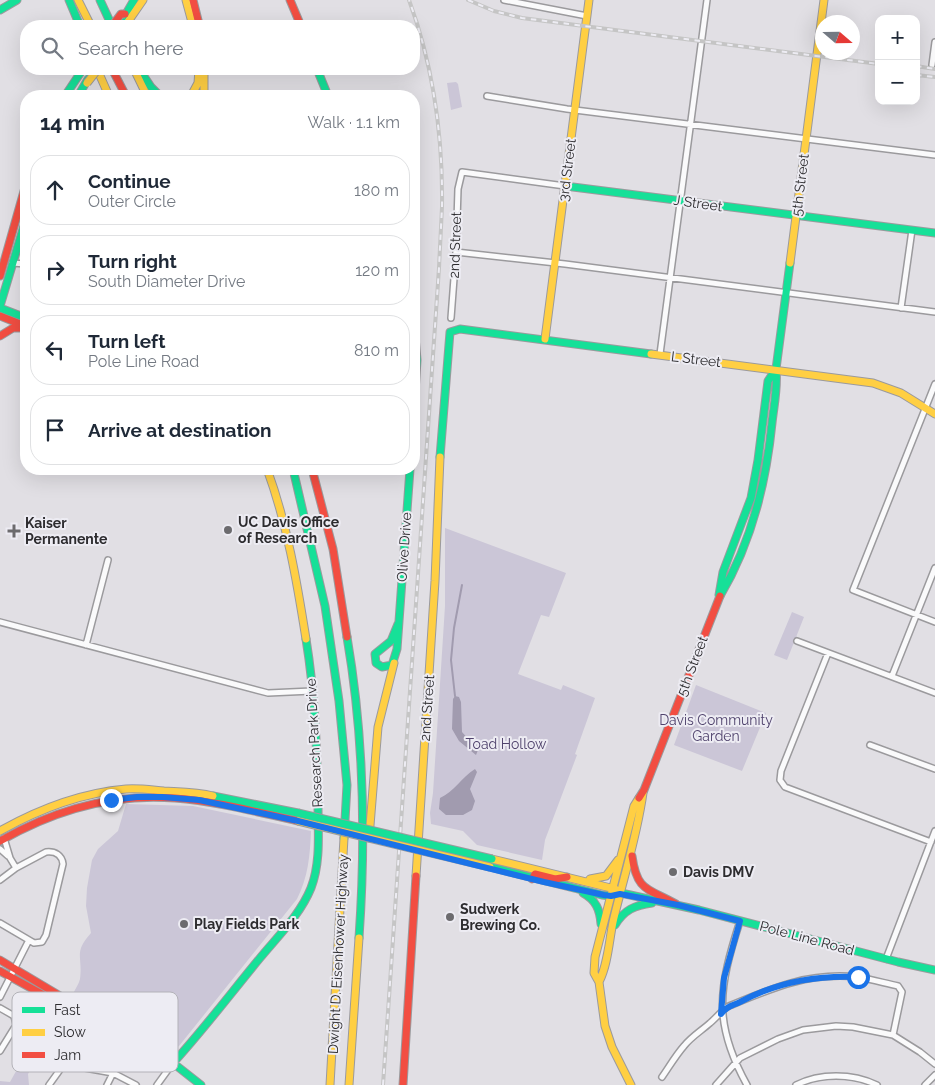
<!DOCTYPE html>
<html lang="en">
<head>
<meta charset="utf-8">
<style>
  :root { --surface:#fff; --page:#f6f6f7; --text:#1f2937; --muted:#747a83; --line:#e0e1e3 }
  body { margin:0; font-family:Raleway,sans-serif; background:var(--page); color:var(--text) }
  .controls { position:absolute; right:15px; top:15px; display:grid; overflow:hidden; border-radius:10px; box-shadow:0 5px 20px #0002 }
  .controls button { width:45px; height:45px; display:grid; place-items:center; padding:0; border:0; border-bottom:1px solid var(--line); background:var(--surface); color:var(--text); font:25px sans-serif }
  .compass { position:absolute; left:815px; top:15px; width:45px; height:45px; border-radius:50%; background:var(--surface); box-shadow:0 5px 20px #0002; rotate:110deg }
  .stop { position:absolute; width:15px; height:15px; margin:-11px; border:4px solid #1a73e8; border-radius:50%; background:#fff }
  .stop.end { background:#1a73e8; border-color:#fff; box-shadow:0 1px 5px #0008 }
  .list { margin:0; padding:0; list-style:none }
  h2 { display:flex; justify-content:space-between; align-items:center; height:65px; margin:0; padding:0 20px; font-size:21px }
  h2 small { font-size:16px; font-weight:400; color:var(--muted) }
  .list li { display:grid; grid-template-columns:32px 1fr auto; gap:15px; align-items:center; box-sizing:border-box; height:70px; margin:0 10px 10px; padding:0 10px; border:1px solid var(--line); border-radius:20px }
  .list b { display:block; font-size:19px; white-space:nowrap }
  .list p { margin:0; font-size:16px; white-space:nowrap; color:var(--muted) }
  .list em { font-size:16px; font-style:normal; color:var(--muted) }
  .icon { flex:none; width:28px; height:28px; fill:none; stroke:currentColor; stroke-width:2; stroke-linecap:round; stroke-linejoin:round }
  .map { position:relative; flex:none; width:935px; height:1085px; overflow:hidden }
  .search { position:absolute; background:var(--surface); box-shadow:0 5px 20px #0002; left:20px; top:20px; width:400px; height:55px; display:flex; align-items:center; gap:12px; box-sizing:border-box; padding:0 18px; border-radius:20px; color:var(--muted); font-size:19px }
  .panel { position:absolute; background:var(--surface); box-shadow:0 5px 20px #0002; left:20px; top:90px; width:400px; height:385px; border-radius:20px }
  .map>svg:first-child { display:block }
  .green { fill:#cbc6d7 }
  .water { fill:#a19baf }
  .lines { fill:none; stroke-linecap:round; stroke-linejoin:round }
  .stream { stroke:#a19baf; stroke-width:2 }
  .street-casing { stroke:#9b9a9d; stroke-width:8 }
  .fast-casing { stroke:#9b9a9d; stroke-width:9 }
  .slow-casing { stroke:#9b9a9d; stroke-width:9 }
  .jam-casing { stroke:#9b9a9d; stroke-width:9 }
  .street { stroke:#fafafb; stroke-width:5 }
  .fast { stroke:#16e098; stroke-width:7 }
  .slow { stroke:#ffcf43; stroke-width:7 }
  .jam { stroke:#f24e42; stroke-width:7 }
  .rail-casing { stroke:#c5c5c5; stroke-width:4 }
  .rail { stroke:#edecf3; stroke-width:2; stroke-dasharray:5.5; stroke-linecap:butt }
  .fast-bridge-casing { stroke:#9b9a9d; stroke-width:9; stroke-linecap:butt }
  .slow-bridge-casing { stroke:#9b9a9d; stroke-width:9; stroke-linecap:butt }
  .jam-bridge-casing { stroke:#9b9a9d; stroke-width:9; stroke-linecap:butt }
  .fast-bridge { stroke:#16e098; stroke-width:7 }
  .slow-bridge { stroke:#ffcf43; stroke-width:7 }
  .jam-bridge { stroke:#f24e42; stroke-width:7 }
  .route { stroke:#1a73e8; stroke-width:6 }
  .poi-dot { fill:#6c6b6e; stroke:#edecf3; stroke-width:2 }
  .labels { text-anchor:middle; stroke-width:4; stroke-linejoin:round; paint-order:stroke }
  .street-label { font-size:14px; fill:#2d2c2f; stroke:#edecf3 }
  .poi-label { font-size:14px; font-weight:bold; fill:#2d2c2f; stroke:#edecf3; text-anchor:start }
  .park-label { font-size:14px; fill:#50436d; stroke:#edecf3 }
  .key { fill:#edecf3; stroke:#b3b2b8; stroke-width:1 }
  .key-label { font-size:14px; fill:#2d2c2f }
</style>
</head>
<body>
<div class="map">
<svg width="935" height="1085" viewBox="0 0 935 1085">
  <rect width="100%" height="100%" fill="#e1dfe4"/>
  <path class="green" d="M 456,82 L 458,84 L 462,107 L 451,110 L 447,83 Z
    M 445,528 L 566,573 L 549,617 L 541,615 L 518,674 L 561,690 L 563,685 L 595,698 L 575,754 L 577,755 L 545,840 L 542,860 L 477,845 L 463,831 L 431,824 L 430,813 L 433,793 L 445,606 Z
    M 792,612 L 804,617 L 787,660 L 774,655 Z
    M 696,685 L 766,713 L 742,771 L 674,745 Z
    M 126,804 L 193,806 L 311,831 C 310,856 308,877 297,899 L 179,1046 L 174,1049 L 169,1048 L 73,994 C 75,989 79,984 80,979 C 83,956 73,953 91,933 L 86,906 L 87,888 L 92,860 L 98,849 L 118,831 Z
    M 48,1014 L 60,1020 L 28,1074 L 29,1085 L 0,1085 L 0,1081 L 10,1082 Z"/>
  <path class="water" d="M 455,696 L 459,697 L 461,702 L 462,732 L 478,750 L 476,755 L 459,741 L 452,729 L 453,699 Z
    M 475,769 L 477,772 L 470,789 L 475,801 L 472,810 L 463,815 L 446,815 L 439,809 L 440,798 C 454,792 462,777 475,769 Z"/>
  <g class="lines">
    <path class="stream" d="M 455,696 L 451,660 L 454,628 L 462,585"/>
    <g class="street-casing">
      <path id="street" d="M 504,0 L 587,16
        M 932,65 L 935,42
        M 487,96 L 567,109 L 935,155
        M 456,252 L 565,264 L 935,312
        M 12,263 L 26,264
        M 901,308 L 912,230
        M 451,318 L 456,252 L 458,189 L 462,172 L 565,186
        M 660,354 L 707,0
        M 935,384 L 853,590 L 935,622
        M 0,622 L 268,693 L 312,691
        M 797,641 L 935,693
        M 86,645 L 108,560
        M 828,653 L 781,771 L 780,780 L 785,787 L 931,842
        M 892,676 L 935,568
        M 870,745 L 935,769
        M 4,838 L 10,858 L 16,868
        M 0,849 L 8,856
        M 0,880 L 16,868 L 46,852 C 55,851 62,855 63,864 L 46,935 L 42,942 L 34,943 L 0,923
        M 740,921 C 719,987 712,1022 747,1085
        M 886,959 L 935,831
        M 0,997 L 29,940
        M 0,1008 L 14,1016 L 16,1025 L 0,1051
        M 67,1060 L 85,1068 L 113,1073 L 136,1085
        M 662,1077 C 669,1067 676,1055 684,1046 C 691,1037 701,1031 710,1023 C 715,1019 724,1008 729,1006 C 772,988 809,972 857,977 C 871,979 884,983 898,986 L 902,992 L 893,1035
        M 49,1085 L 67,1060 L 90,1019
        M 107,1085 L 113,1073
        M 157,1085 L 173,1063
        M 716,1085 L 740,1058 L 778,1039 L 803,1030 L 836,1026 L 853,1027 L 893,1035 L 920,1052 L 935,1064
        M 796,1085 C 820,1073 852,1073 877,1085
        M 925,1085 L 935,1075"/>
    </g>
    <g class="fast-casing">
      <path id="fast" d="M 69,0 L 80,26
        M 100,0 L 112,26
        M 0,10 L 17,0
        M 119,26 L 134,0
        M 139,69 L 151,87 L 160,96
        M 317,69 L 328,96
        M 65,96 L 83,69
        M 78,96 L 88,79
        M 565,186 L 935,233
        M 0,306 L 26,219
        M 0,308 L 26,318
        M 414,325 L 417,360 L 414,409
        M 440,457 L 450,332 L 460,329 L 651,354
        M 293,469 L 325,606 L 339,701 L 347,785 L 344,838
        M 719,595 L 723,572 L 751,498 L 758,460 L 768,381 L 776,369
        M 720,596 C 752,542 766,484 772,423 C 774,405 778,387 776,369 L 790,263
        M 398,624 L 391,641 L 375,654 L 376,663 L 382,667 L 392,665 L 397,649 L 410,469
        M 347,637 C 364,736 366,837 359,938
        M 213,796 L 298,813
        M 490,867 L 602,895 L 611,896 L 621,893 L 699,910 L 898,962 L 935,970
        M 583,893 C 596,900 600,910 601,924
        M 615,925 C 624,910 635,905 652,903
        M 148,1045 L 170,1057 L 173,1063 L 201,1085
        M 173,1063 C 204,1029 231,993 260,958 C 278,936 300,915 311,888 C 321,862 318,832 318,805 C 317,750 315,694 306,639"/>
    </g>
    <g class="slow-casing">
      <path id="slow" d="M 78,0 L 91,26
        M 186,0 L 193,26
        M 125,26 L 143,0
        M 97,69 L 109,96
        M 134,69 L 147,96
        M 204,69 L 204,96
        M 191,96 L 198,83 L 199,69
        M 790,263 L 824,0
        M 545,339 L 589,0
        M 651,354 L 873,383 L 901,393 L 935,414
        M 267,469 C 287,523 297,582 306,639
        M 0,831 C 39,809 81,793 126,789 C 138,788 152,790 164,791 C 181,792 197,792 213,796
        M 369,838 L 378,727 L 394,663
        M 492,859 L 615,889
        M 416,876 L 435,581 L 440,457
        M 590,879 L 606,876 L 618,860
        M 599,982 C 608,964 609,941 613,922 C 623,879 637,837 643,793
        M 330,1085 L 344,838
        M 349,1085 L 359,938
        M 631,1085 L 612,1047 L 605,1026 L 599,982 L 594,973 L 595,957 L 634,806 L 639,798"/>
    </g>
    <g class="jam-casing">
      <path id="jam" d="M 193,0 L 199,24
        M 290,0 L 301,26
        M 112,69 L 126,96
        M 0,276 L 26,184
        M 0,316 L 25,326
        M 0,336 L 13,328 L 26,328
        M 312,469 L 333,549 L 347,637
        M 639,798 L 644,790 L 720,596
        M 0,841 C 54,810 112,793 175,798 C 216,801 257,812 298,821
        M 632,856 C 637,892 648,888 676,904
        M 532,879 L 535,874 L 555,879 L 567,877
        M 0,960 L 72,1003 L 148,1045
        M 0,971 L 167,1063 L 173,1063
        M 403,1085 L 416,876"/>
    </g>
    <use href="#street" class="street"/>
    <use href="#fast" class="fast"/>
    <use href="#slow" class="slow"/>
    <use href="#jam" class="jam"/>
    <g class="rail-casing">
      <path id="rail" d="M 468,0 L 494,11 L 522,18 L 879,64
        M 916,66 L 935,69
        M 916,75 L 935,77
        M 383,1085 L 439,268 C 440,247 441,227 442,207 C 443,137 433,65 409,0"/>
    </g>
    <use href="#rail" class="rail"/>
    <g class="fast-bridge-casing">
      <path id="fast-bridge" d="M 298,813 L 492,859"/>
    </g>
    <g class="slow-bridge-casing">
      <path id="slow-bridge" d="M 87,83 L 98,69
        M 298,821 L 490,867"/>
    </g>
    <g class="jam-bridge-casing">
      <path id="jam-bridge" d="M 112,26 L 121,14 L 125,14"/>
    </g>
    <use href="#fast-bridge" class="fast-bridge"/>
    <use href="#slow-bridge" class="slow-bridge"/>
    <use href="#jam-bridge" class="jam-bridge"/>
  </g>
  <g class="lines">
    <path class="route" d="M 111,800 L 137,797 L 162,797 L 199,800 L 298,821 L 544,882 L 604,895 L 611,896 L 620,894 L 678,905 L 740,921 L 724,978 L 721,1014 C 727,1006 732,1006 740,1002 C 777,982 816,975 858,977"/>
  </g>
  <g class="poi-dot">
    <circle cx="228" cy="530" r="5"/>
    <path d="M11.5 523.5h5v5h5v5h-5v5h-5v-5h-5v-5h5z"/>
    <circle cx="673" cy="872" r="5"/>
    <circle cx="450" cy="917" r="5"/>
    <circle cx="184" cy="924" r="5"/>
  </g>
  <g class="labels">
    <g class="street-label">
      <text transform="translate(567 170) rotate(-83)" y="5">3rd Street</text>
      <text transform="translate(800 185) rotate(-83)" y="5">5th Street</text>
      <text transform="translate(698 203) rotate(8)" y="5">J Street</text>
      <text transform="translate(455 245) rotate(-88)" y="5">2nd Street</text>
      <text transform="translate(696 359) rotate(7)" y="5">L Street</text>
      <text transform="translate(404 547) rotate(-86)" y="5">Olive Drive</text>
      <text transform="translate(692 666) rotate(-69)" y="5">5th Street</text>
      <text transform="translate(427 708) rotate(-86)" y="5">2nd Street</text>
      <text transform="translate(314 743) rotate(-93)" y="5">Research Park Drive</text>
      <text transform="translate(807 938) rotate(15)" y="5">Pole Line Road</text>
      <text transform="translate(338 954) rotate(-87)" y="5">Dwight D. Eisenhower Highway</text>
    </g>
    <g class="poi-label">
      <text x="238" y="527">UC Davis Office<tspan x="238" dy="16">of Research</tspan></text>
      <text x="25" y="528">Kaiser<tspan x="25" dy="16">Permanente</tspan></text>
      <text x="683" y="877">Davis DMV</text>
      <text x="460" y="914">Sudwerk<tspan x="460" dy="16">Brewing Co.</tspan></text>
      <text x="194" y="929">Play Fields Park</text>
    </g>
    <g class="park-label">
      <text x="716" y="725">Davis Community<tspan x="716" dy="16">Garden</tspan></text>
      <text x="506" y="749">Toad Hollow</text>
    </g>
  </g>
  <rect x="12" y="992" width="166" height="80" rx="8" class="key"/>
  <rect x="22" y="1007" width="23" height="6" fill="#16e098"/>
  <rect x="22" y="1029" width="23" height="7" fill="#ffcf43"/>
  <rect x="22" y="1052" width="23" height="6" fill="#f24e42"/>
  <g class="key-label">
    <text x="54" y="1015">Fast</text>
    <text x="54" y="1037">Slow</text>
    <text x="54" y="1060">Jam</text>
  </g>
</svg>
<div class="controls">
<button>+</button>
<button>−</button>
</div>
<svg class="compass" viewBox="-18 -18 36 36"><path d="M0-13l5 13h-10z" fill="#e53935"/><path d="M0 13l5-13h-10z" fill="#747a83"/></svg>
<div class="stop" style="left:858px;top:977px"></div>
<div class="stop end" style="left:111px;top:800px"></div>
<div class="search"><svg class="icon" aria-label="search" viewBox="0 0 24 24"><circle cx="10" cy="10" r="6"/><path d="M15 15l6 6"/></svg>Search here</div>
<section class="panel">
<h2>14 min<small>Walk · 1.1 km</small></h2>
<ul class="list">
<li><svg class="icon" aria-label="ahead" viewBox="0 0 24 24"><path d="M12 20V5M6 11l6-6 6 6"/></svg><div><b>Continue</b><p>Outer Circle</p></div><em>180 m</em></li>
<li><svg class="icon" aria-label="right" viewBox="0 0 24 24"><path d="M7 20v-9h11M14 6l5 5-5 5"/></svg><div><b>Turn right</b><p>South Diameter Drive</p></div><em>120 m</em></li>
<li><svg class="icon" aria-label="left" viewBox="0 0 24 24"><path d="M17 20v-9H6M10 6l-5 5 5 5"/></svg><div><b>Turn left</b><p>Pole Line Road</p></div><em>810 m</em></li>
<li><svg class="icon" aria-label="arrive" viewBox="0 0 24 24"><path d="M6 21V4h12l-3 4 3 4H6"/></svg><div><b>Arrive at destination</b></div></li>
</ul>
</section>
</div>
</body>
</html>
